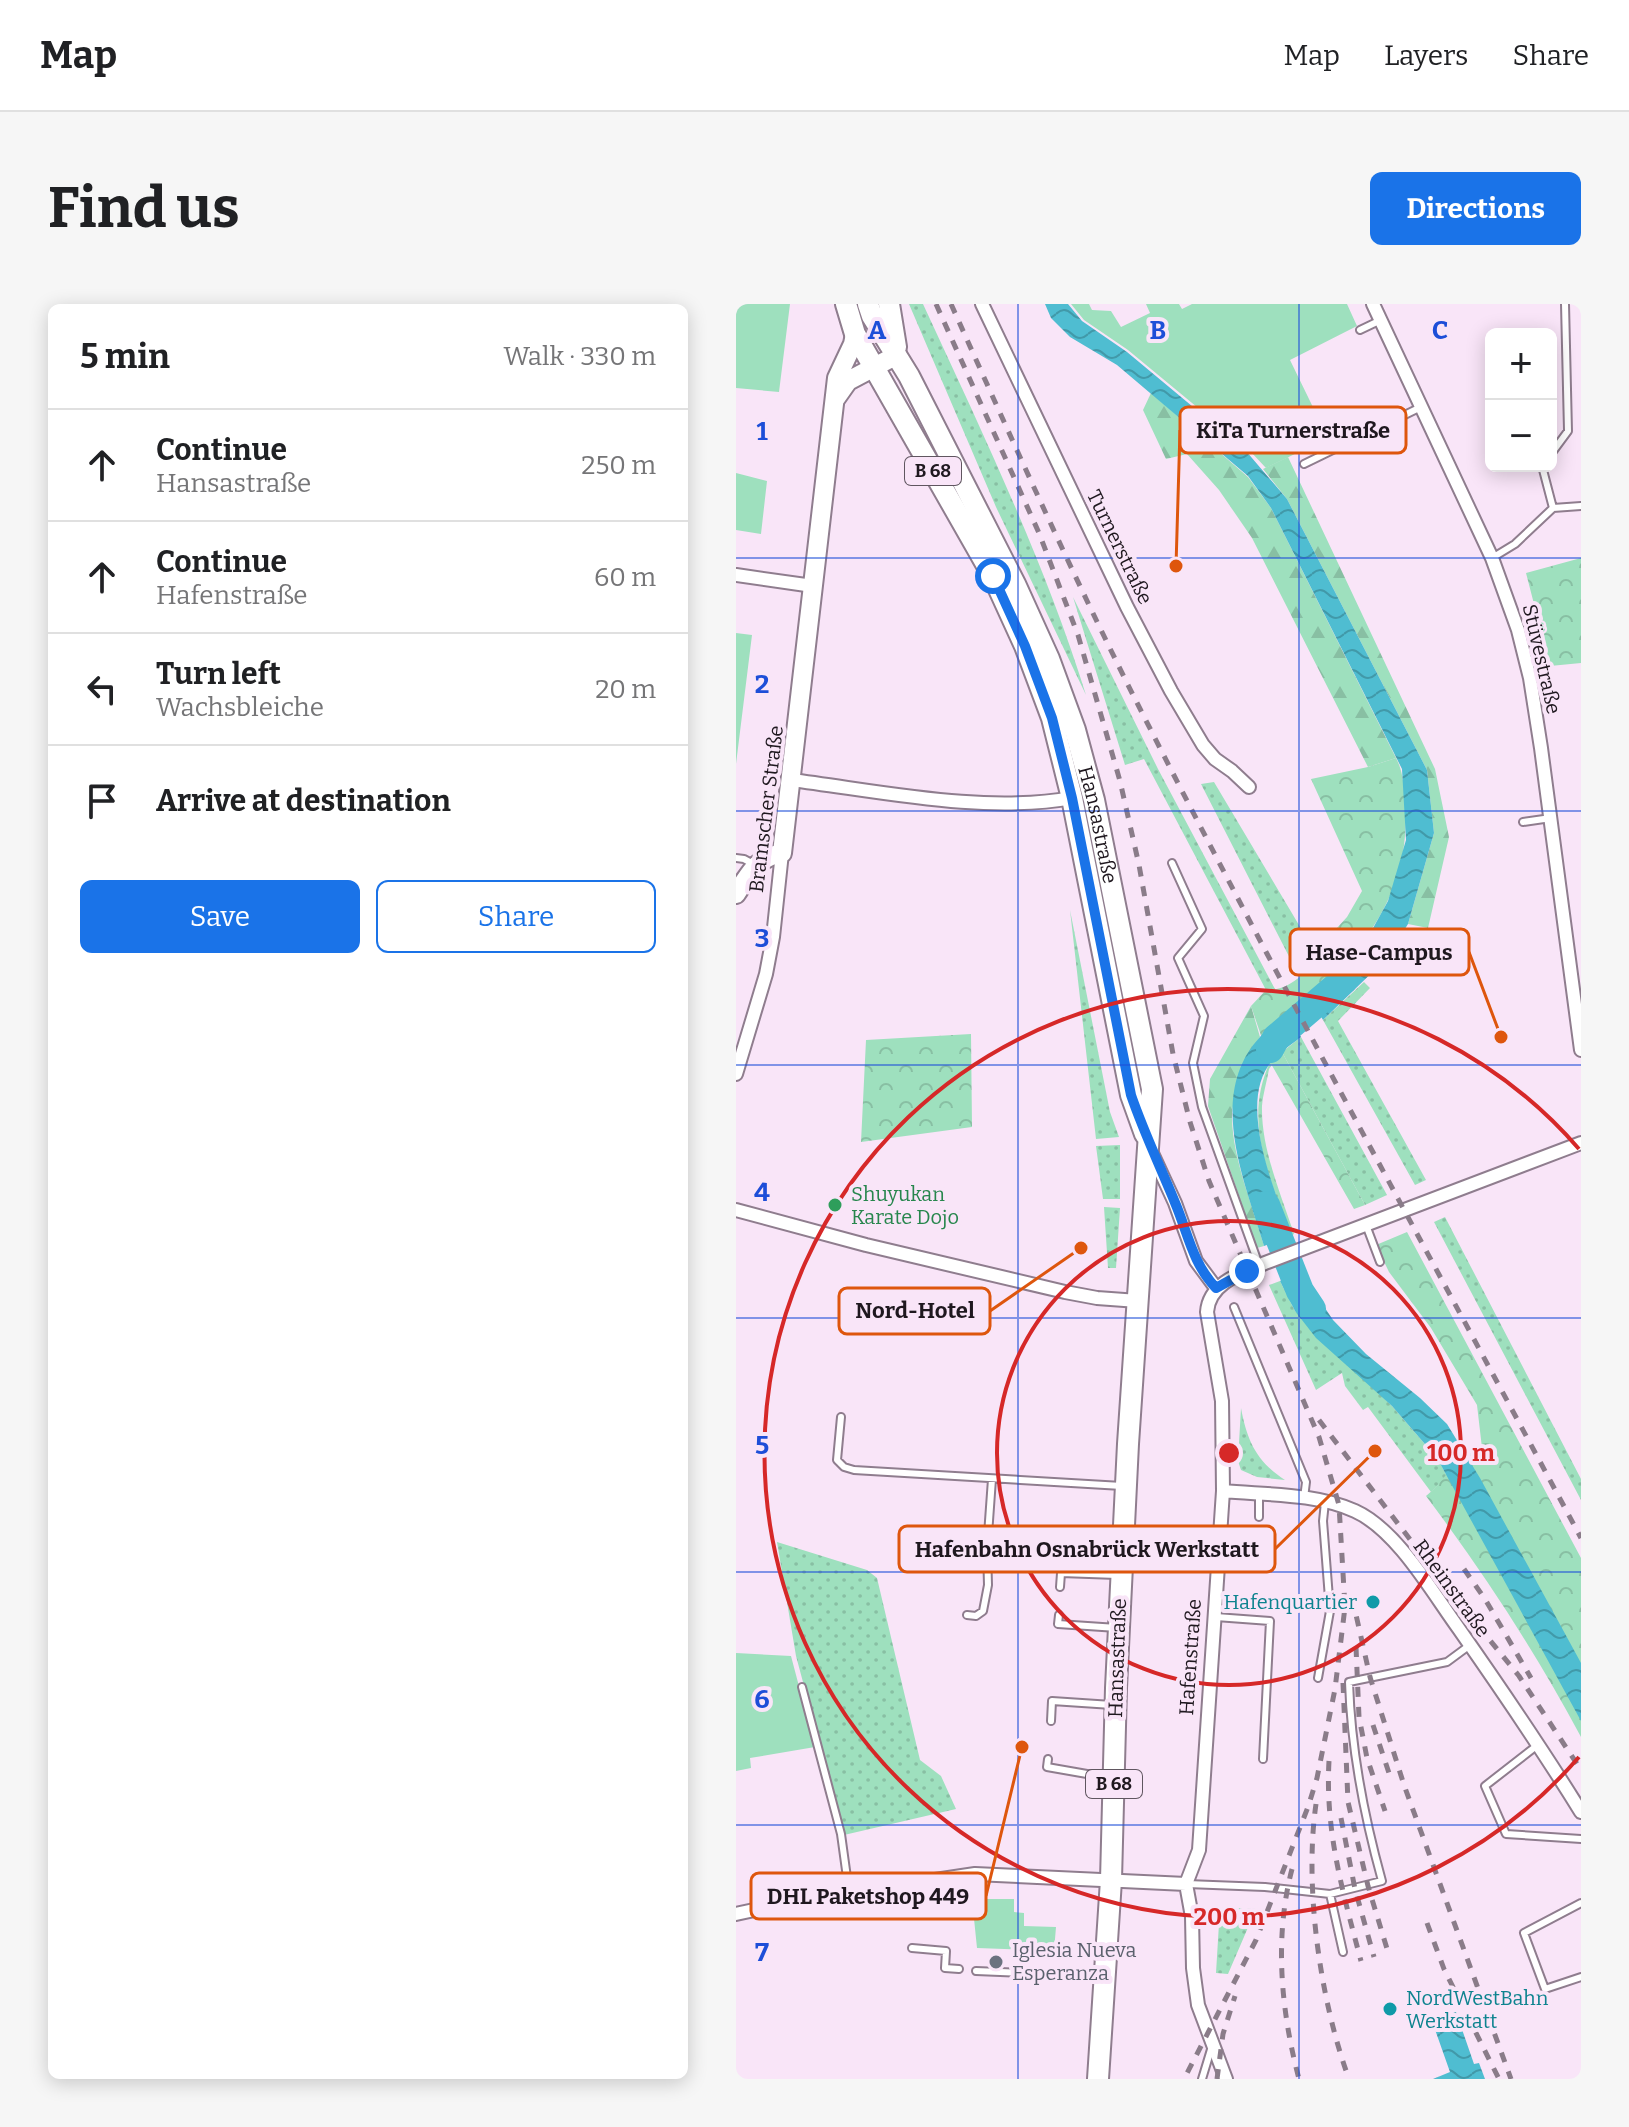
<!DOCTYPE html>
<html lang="en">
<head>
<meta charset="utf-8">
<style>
  :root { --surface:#fff; --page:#f6f6f6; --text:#202124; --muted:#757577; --line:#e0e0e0; --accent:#1a73e8 }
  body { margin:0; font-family:Bitter,serif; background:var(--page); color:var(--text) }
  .controls { position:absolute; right:24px; top:24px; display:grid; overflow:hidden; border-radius:12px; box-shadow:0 4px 20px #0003 }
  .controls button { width:72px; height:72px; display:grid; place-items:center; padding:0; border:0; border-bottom:2px solid var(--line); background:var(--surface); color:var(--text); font:40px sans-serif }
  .stop { position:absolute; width:24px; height:24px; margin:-18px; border:6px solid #1a73e8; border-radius:50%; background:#fff }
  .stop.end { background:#1a73e8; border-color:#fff; box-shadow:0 2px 8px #0008 }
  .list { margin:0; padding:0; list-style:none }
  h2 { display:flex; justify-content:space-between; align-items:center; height:104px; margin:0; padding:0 32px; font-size:34px }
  h2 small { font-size:26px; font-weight:400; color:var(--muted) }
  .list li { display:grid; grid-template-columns:52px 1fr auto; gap:24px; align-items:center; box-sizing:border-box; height:112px; padding:0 32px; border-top:2px solid var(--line) }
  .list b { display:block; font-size:30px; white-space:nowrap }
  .list p { margin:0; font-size:26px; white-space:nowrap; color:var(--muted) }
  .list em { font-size:26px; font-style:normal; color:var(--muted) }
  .actions { display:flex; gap:16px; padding:24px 32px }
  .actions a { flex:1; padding:18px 0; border:2px solid var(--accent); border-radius:12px; text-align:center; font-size:28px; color:var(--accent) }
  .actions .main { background:var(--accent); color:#fff }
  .icon { flex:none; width:44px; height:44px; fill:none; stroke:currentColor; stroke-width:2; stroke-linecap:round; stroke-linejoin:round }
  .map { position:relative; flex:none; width:845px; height:1775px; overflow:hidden; border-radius:12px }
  header { display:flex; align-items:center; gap:48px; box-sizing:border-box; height:112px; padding:0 40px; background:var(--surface); border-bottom:2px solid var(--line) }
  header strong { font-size:38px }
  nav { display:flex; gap:44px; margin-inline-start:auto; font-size:28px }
  .intro { display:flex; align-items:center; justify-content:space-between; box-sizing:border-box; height:192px; padding:0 48px }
  h1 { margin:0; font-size:56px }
  .button { padding:20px 36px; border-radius:12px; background:var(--accent); color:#fff; font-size:28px; font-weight:700 }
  main { display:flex; gap:48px; padding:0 48px }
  aside { flex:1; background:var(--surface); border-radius:12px; box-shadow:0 4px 20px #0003 }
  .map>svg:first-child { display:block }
  .grass { fill:url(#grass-dots) }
  .forest { fill:url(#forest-firs) }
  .park { fill:url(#park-crowns) }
  .garden { fill:#9ee0be }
  .water { fill:url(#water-waves) }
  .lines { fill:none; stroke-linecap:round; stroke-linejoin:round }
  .river { stroke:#4fbdd1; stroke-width:28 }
  .lane-casing { stroke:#8f7d8e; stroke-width:10 }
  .street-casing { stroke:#8f7d8e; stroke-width:16 }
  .secondary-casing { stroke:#8f7d8e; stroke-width:22 }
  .primary-casing { stroke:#8f7d8e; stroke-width:24 }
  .lane { stroke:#fff; stroke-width:6 }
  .street { stroke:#fff; stroke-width:12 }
  .secondary { stroke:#fff; stroke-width:18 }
  .primary { stroke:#fff; stroke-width:20 }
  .rail { stroke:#8a7c89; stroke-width:5; stroke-dasharray:10 10; stroke-linecap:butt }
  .route { stroke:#1a73e8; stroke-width:10 }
  .grid { fill:none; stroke:#1d4ed8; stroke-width:2; stroke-opacity:0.55 }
  .ring { fill:none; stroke:#d62828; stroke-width:4 }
  .leisure-dot { fill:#2e9e5b; stroke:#f9e5f8; stroke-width:3 }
  .culture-dot { fill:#0f9aa8; stroke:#f9e5f8; stroke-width:3 }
  .worship-dot { fill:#6b7280; stroke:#f9e5f8; stroke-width:3 }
  .labels { text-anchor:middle; stroke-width:8; stroke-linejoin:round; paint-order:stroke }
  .shield { fill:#f9e5f8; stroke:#605660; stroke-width:2 }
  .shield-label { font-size:18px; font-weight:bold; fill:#1f181f }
  .street-label { font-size:20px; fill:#1f181f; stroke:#f9e5f8 }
  .leisure-label { font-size:20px; fill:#27864d; stroke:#f9e5f8; text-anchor:start }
  .culture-label { font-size:20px; fill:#0d838f; stroke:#f9e5f8; text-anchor:end }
  .worship-label { font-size:20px; fill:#5b616d; stroke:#f9e5f8; text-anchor:start }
  .grid-label { font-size:26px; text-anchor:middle; font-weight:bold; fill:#1d4ed8; stroke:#f9e5f8; stroke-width:8; stroke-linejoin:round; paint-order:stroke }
  .centre { fill:#d62828; stroke:#f9e5f8; stroke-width:4 }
  .ring-label { font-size:24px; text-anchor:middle; font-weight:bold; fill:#d62828; stroke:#f9e5f8; stroke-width:8; stroke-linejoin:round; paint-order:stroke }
  .leader { fill:none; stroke:#de560d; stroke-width:3 }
  .callout-dot { fill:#de560d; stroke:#f9e5f8; stroke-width:3 }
  .callout { fill:#f9e5f8; stroke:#de560d; stroke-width:3 }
  .callout-label { font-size:22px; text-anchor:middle; font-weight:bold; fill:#1f181f }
</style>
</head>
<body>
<header>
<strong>Map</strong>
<nav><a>Map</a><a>Layers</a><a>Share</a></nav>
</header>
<div class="intro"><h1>Find us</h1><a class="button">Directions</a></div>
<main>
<aside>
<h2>5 min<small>Walk · 330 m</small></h2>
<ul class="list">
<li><svg class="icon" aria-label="ahead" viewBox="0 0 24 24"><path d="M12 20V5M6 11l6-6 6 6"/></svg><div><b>Continue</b><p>Hansastraße</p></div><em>250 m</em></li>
<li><svg class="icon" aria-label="ahead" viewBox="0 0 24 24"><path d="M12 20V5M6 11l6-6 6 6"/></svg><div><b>Continue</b><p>Hafenstraße</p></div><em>60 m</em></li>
<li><svg class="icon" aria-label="left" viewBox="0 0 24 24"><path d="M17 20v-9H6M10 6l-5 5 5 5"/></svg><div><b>Turn left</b><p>Wachsbleiche</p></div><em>20 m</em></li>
<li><svg class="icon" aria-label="arrive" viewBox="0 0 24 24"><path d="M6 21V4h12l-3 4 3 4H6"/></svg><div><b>Arrive at destination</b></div></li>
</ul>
<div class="actions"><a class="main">Save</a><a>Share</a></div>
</aside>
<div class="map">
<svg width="845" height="1775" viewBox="0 0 845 1775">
  <defs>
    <pattern id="grass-dots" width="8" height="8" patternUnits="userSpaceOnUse" patternTransform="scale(2)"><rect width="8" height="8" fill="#9ee0be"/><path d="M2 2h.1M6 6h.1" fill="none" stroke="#88bfa3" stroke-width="1.8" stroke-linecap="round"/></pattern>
    <pattern id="forest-firs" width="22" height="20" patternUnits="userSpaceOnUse" patternTransform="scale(2)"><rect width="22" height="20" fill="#9ee0be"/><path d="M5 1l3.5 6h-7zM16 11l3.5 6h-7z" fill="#88bfa3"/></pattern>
    <pattern id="park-crowns" width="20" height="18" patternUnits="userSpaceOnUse" patternTransform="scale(2)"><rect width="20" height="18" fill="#9ee0be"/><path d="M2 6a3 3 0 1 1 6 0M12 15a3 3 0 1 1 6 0" fill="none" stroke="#88bfa3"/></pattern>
    <pattern id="water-waves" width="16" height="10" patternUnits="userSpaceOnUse" patternTransform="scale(2)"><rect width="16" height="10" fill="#4fbdd1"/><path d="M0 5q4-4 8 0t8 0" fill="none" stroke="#4199a9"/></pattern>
  </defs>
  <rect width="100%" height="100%" fill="#f9e5f8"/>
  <path class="grass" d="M 173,0 L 187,0 C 246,128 308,256 350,391 L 260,203 Z
    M 337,293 L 422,465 L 540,687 L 530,686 L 408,455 L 389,461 Z
    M 478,478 L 579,648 L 579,659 L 564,674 L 465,480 Z
    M 334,606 L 374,808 L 383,833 L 360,835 Z
    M 628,678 L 634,684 L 602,717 L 690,876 L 679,881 L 587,716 Z
    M 565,733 L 651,891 L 629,901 L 546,748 Z
    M 534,758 L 536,761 L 533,765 C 531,777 527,790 526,802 C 525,845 545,890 558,930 L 555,932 C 534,874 506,818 534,758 Z
    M 384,841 L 384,895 L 367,895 L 360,842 Z
    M 368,903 L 384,904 L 380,964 L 372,964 Z
    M 709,913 L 845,1175 L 845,1196 L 698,918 Z
    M 544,977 L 559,1007 L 656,1102 L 701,1154 L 711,1172 L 695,1188 L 632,1103 L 627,1106 L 609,1082 L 606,1069 L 580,1086 L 533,981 Z
    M 505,1104 C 511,1137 521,1158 549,1176 L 521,1173 L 505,1166 L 502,1157 Z
    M 41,1238 L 131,1266 L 141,1274 L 184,1456 L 205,1472 L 220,1505 L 108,1531 L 60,1352 Z
    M 484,1603 L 520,1605 L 492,1670 L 480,1669 Z"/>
  <path class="forest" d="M 415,89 L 512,173 L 535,204 L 660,454 L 632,463 L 516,234 L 483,186 L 451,150 L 430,155 L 407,106 Z
    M 552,153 L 699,465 L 713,533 L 692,624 L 672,620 L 698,529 L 691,466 L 551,195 L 527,165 Z
    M 515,702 L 524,733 C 512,750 495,794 496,815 C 497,855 517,903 528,942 L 521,944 L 472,802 L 474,775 Z"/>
  <path class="park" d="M 845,254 L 845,359 L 814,362 L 790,269 Z
    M 660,454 C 668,469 668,485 669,502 C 676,598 615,662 545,716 L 546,748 L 629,901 L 618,905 L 534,758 L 515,702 L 530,686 C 550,687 565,673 579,659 L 579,648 L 611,613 L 626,587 L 575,475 L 632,463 Z
    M 235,730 L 236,823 L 125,838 L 130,736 Z
    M 671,928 L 845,1254 L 845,1433 C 800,1349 748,1269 690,1192 C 713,1174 717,1151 746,1144 L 741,1101 L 695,1024 L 653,968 L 640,941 Z"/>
  <path class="garden" d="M 0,0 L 54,0 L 43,88 L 0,84 Z
    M 335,0 L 353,0 L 356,6 L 375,7 L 385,23 L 414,9 L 410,0 L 443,0 L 446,5 L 456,0 L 611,0 L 621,22 L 554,56 L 592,134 L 530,164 L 514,147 L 392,46 L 348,16 Z
    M 0,169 L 31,177 L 25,230 L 0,226 Z
    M 0,329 L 16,331 L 0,460 Z
    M 0,1349 L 55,1352 L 79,1443 L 14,1454 L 15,1464 L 0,1467 Z
    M 236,1595 L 278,1595 L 278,1608 L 288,1609 L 288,1622 L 320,1623 L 318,1647 L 241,1644 Z"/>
  <path class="water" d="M 309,0 L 332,0 L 346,17 L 391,48 L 510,147 L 551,195 L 691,466 L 698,529 L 672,620 L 650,655 L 587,716 L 574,693 L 611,658 L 631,635 L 652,597 L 670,536 L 666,465 L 535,204 L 512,172 L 381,61 L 334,33 L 315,14 Z
    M 553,710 L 565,733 C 556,740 544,748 536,757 C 500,798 539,887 555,932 L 528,942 C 509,878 470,791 524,733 C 532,725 543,717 553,710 Z
    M 570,967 L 579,989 L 597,1016 L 630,1050 L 684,1094 L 711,1120 L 744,1174 L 845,1359 L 845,1417 L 701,1154 L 656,1102 L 580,1034 L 559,1007 L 544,977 Z
    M 720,1708 L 738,1760 L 743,1759 L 749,1775 L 697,1775 L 714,1768 L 696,1717 Z"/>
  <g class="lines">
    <path class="river" d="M 534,745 L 540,734 L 608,676
      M 530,901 L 564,987 L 576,1005"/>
    <g class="lane-casing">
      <path id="lane" d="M 624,26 L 645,16
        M 815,150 L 832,127 L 829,0
        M 568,160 L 685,103
        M 817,204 L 845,202
        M 756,254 L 779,240 L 817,204 L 806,162
        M 787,518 L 815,514
        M 0,554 L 8,555 L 19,561
        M 436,559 L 466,625 L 442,654 L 468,712 L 457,759 L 466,803 L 523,961
        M 630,921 L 644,958
        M 498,1003 L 570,1178 L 568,1194
        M 105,1113 L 101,1156 L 108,1163 L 118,1166 L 386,1182
        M 523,1213 L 523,1190
        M 324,1283 L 325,1269 L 381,1271
        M 231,1311 L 240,1312 L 247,1307 L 252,1281 L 251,1245 L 256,1175
        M 323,1311 L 322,1320 L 381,1324
        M 480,1313 L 534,1317 L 527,1455
        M 582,1374 L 594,1307 L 587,1217 L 589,1198
        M 66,1383 L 105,1530 L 113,1588
        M 315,1417 L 316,1397 L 376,1401
        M 803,1440 L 749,1482 L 770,1530 L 845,1535
        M 312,1455 L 311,1463 L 351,1470 L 375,1470
        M 451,1580 L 529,1583 L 594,1590 L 646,1577 C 628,1512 615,1445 613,1378 L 711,1358 L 734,1341
        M 594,1590 L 607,1648
        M 845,1599 L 788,1629 L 809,1685 L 845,1673
        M 176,1644 L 210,1647 L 209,1664 L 223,1665
        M 240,1667 L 365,1672
        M 466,1775 L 476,1742"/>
    </g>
    <g class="street-casing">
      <path id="street" d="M 246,0 L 391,303 L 435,387 L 467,441 L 479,455 L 496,467 L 513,483
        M 637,0 L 756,254 L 782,326 L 794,374 L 805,444 L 845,746
        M 0,271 L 77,282
        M 55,476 C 143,487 248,510 336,494
        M 0,770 L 30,670 L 37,633 L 46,549
        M 415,847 L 439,899 L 460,957 L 480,984
        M 0,906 L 130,941 L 329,988 L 361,994 L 402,997
        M 487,1187 C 530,1191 579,1189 619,1207 C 661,1226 696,1288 723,1325 C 765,1385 806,1445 845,1508
        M 0,1610 L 59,1597 L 239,1570 L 450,1580
        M 490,1775 L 462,1701 L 457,1664 L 456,1613 L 450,1580 L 463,1546 L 487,1187 L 486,1097 L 471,1008 C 473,979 505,969 529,959 L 845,839"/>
    </g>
    <g class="secondary-casing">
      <path id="secondary" d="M 100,94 L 112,77 L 161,51
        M 0,590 C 14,569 20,554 46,549 L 101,74 L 117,40 L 119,30"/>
    </g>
    <g class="primary-casing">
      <g id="primary">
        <path d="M 110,0 L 119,30 L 257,272 L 289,342 L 316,414 L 336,494 L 395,791 L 409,830"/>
        <path id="s1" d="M 132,0 L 136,12 L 173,72 L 279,280 L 313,355 L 339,426 L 358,496 L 416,785 L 392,1140 L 380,1384 L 375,1576 L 362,1775"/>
        <path d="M 153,0 L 160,43"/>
      </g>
    </g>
    <use href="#lane" class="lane"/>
    <use href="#street" class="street"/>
    <use href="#secondary" class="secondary"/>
    <use href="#primary" class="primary"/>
    <path class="rail" d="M 200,0 L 303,229 L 342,331 L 384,477 L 403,561 L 437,750 L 454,818 L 473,877 L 583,1133 L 603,1201 L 609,1303 L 599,1385 L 581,1474 L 572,1503 L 520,1636 L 448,1775
      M 215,0 C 272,127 329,254 391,379 C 536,667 693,950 845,1234
      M 583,1116 L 708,1280 L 783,1372 L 845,1466
      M 728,1265 L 749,1295 L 795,1374
      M 616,1293 L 634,1373 L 668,1481 L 775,1775
      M 620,1343 L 623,1413 L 631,1454 L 649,1507
      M 607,1379 L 612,1498 L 632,1582 L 652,1648
      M 637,1421 L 656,1478
      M 593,1457 C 589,1528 607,1589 625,1657
      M 580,1500 C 568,1583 584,1696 613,1775
      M 605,1514 L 619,1585 L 638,1653
      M 556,1565 C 538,1634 545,1707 563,1775
      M 691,1619 L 708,1665 L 763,1775
      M 481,1775 L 487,1730 L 499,1692"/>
  </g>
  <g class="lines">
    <path class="route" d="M 257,272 L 289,342 L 316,414 L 336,494 L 395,791 C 408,829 425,864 440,901 C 452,930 457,960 480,984 L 511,967"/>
  </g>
  <path class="grid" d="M 282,0 L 282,1775M 563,0 L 563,1775M 0,254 L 845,254M 0,507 L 845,507M 0,761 L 845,761M 0,1014 L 845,1014M 0,1268 L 845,1268M 0,1521 L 845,1521"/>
  <g class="ring">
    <circle cx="493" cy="1149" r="232"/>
    <path d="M843 1453A464 464 0 1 1 843 845"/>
  </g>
  <circle class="leisure-dot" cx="99" cy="901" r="8"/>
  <g class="culture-dot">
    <circle cx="637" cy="1298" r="8"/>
    <circle cx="654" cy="1705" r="8"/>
  </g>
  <circle class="worship-dot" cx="260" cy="1658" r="8"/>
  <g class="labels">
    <g class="shield">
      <rect x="169" y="153" width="56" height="28" rx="6"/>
      <rect x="350" y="1466" width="56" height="28" rx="6"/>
    </g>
    <g class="shield-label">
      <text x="197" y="173">B 68</text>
      <text x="378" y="1486">B 68</text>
    </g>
    <g class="street-label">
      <text transform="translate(384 243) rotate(64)" y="7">Turnerstraße</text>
      <text transform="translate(806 355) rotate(77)" y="7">Stüvestraße</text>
      <text transform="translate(30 505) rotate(-83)" y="7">Bramscher Straße</text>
      <text dy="7" stroke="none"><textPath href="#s1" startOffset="572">Hansastraße</textPath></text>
      <text transform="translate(716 1284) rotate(54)" y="7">Rheinstraße</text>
      <text transform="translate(454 1353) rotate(-86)" y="7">Hafenstraße</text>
      <text transform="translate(381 1354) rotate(-88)" y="7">Hansastraße</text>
    </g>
    <g class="leisure-label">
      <text x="115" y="897">Shuyukan<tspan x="115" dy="23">Karate Dojo</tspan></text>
    </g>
    <g class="culture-label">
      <text x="621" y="1305">Hafenquartier</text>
      <text x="670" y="1701" text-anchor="start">NordWestBahn<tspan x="670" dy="23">Werkstatt</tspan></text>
    </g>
    <g class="worship-label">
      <text x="276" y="1653">Iglesia Nueva<tspan x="276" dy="23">Esperanza</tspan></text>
    </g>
  </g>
  <g class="grid-label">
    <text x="141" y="35">A</text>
    <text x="422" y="35">B</text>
    <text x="704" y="35">C</text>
    <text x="26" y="136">1</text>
    <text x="26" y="389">2</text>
    <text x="26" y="643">3</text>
    <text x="26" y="897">4</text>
    <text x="26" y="1150">5</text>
    <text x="26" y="1404">6</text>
    <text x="26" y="1657">7</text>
  </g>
  <circle cx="493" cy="1149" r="12" class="centre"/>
  <g class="ring-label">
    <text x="725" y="1157">100 m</text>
    <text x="493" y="1621">200 m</text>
  </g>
  <path class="leader" d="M440 262L444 126M765 733L733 648M345 944L254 1007M639 1147L539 1245M286 1443L250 1592"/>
  <g class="callout-dot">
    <circle cx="440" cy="262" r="8"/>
    <circle cx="765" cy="733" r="8"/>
    <circle cx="345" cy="944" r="8"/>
    <circle cx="639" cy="1147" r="8"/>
    <circle cx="286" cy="1443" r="8"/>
  </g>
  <g class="callout">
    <rect x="444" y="103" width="226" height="46" rx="8"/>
    <rect x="554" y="625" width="179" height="46" rx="8"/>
    <rect x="103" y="984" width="151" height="46" rx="8"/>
    <rect x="163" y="1222" width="376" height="46" rx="8"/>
    <rect x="15" y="1569" width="235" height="46" rx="8"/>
  </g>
  <g class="callout-label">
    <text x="557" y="134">KiTa Turnerstraße</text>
    <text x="643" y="656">Hase-Campus</text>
    <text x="179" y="1014">Nord-Hotel</text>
    <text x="351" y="1253">Hafenbahn Osnabrück Werkstatt</text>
    <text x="132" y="1600">DHL Paketshop 449</text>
  </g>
</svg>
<div class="controls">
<button>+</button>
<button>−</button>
</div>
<div class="stop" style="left:257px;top:272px"></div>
<div class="stop end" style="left:511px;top:967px"></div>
</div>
</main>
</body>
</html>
